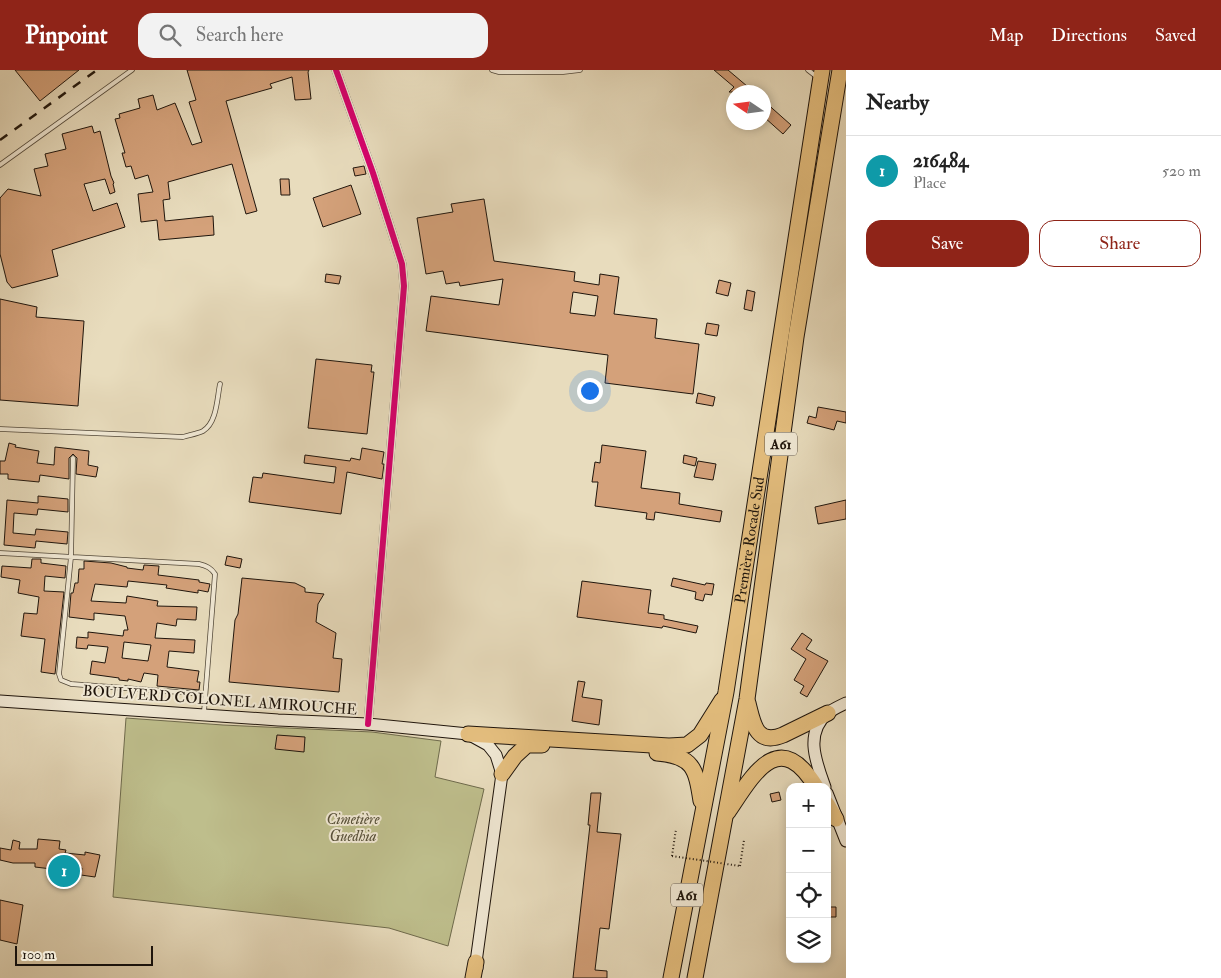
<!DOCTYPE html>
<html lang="en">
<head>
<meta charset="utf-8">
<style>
  :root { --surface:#fff; --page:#f2f2f2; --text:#222; --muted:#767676; --line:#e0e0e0; --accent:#8f2418 }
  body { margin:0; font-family:"IM FELL Double Pica",serif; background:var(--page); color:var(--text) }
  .controls { position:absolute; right:15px; bottom:15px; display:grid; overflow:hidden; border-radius:10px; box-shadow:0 2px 8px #0003 }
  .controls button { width:45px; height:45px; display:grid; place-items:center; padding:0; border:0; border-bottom:1px solid var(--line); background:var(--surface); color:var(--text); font:25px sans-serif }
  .compass { position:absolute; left:726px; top:15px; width:45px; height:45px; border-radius:50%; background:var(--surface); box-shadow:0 2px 8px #0003; rotate:283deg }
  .scale { position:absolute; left:15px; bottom:12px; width:138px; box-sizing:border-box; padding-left:5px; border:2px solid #1f150c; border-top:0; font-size:14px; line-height:18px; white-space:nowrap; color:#1f150c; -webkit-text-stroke:4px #f0e8d4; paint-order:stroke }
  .you { position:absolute; left:589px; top:320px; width:18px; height:18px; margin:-12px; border:4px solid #fff; border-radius:50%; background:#1a73e8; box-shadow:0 0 0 8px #1a73e833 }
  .badge { display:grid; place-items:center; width:32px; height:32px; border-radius:50%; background:var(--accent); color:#fff; font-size:16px; font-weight:700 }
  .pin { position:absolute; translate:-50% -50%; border:2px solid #fff; box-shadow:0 1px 5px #0006 }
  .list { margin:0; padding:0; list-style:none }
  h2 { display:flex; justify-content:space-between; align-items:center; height:65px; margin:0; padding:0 20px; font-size:21px }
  h2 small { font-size:16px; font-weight:400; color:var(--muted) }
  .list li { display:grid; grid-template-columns:32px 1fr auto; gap:15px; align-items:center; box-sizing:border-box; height:70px; padding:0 20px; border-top:1px solid var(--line) }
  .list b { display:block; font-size:19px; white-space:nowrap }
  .list p { margin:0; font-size:16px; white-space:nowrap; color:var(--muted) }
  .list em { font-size:16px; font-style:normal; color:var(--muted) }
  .actions { display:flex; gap:10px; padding:15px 20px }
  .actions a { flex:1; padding:11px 0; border:1px solid var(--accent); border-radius:15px; text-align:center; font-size:18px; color:var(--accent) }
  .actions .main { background:var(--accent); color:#fff }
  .icon { flex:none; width:28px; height:28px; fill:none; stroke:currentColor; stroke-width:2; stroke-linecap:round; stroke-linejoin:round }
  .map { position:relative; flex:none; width:846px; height:908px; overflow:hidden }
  header { display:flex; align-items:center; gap:30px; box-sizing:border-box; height:70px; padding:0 25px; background:var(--accent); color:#fff }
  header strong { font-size:24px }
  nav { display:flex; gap:28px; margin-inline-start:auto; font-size:18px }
  .search { width:350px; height:45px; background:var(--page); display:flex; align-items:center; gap:12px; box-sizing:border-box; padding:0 18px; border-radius:15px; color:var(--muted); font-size:19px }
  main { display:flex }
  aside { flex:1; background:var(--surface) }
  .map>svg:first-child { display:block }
  .green { fill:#bebe8c; stroke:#6e6a4c }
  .building { fill:#d4a17a; stroke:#1f150c; fill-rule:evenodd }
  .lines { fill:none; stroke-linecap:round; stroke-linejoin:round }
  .service-casing { stroke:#514738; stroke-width:5.5 }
  .minor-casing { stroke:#514738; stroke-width:9 }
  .secondary-casing { stroke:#1f150c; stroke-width:13 }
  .motorway-casing { stroke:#1f150c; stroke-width:17 }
  .path { stroke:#1f150c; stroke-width:2; stroke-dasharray:1 2.5; stroke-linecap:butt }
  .service { stroke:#f0e8d4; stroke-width:4 }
  .minor { stroke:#f0e8d4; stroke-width:8 }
  .secondary { stroke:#f0e8d4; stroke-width:11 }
  .motorway { stroke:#e4be7e; stroke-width:15 }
  .rail { stroke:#1f150c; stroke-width:2.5; stroke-dasharray:9 9; stroke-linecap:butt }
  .path-bridge { stroke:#1f150c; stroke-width:2; stroke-dasharray:1 2.5; stroke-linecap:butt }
  .cycleway-casing { stroke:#f0e8d4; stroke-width:9 }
  .cycleway { stroke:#d6006c; stroke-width:6 }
  .labels { text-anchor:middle; stroke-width:4; stroke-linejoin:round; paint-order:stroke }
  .shield { fill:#f0e8d4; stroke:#5e5448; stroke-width:1 }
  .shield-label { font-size:14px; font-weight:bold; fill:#1f150c }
  .street-label { font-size:15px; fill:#1f150c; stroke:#f0e8d4 }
  .park-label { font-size:15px; font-style:italic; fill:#575039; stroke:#f0e8d4 }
</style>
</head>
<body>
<header>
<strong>Pinpoint</strong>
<div class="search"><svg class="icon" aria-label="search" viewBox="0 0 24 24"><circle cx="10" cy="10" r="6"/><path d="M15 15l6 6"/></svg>Search here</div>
<nav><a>Map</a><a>Directions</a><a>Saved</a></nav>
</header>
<main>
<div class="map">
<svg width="846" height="908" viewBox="0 0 846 908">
  <rect width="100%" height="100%" fill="#e8dcbd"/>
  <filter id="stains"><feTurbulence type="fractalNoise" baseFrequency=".004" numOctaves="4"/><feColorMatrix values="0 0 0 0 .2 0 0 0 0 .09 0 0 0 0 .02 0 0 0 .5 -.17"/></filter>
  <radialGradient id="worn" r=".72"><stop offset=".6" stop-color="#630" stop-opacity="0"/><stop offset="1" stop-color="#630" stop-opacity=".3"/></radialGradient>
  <path class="green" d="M 126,648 L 223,655 L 372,662 L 441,671 L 435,707 L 484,719 L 448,876 L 389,858 L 113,827 Z"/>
  <path class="building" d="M 15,0 L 79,0 L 40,31 Z
    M 187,0 L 309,0 L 308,2 L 311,29 L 295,30 L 292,7 L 270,14 L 272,18 L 226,31 L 257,141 L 246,144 L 232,94 L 168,112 L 170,129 L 163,130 L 165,151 L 213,146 L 214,165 L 159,170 L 157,150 L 141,152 L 138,124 L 153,122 L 148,105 L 135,109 L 131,96 L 126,97 L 122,83 L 125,83 L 115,49 L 120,48 L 119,44 L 140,38 L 138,29 L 153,25 L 157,40 L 175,33 L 192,75 L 202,72 L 189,32 L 196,30 Z
    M 714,0 L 728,0 L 754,22 L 729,22 L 734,17 Z
    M 764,31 L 791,55 L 783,64 L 764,47 Z
    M 92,56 L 94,63 L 100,61 L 111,106 L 114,113 L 113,114 L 115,122 L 110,124 L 105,109 L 84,114 L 93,141 L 117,133 L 125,157 L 52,180 L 58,206 L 12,218 L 7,212 L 0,184 L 0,128 L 8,119 L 41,126 L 34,99 L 48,96 L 45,84 L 66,79 L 62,64 Z
    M 364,96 L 366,104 L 355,106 L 353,98 Z
    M 280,109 L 289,109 L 290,125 L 281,125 Z
    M 351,115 L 361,144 L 323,157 L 313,128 Z
    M 484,129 L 494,191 L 575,202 L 574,211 L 599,215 L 600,204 L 619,207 L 614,244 L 657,249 L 655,268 L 699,274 L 693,324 L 605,313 L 608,285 L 426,261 L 431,226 L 499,235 L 503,209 L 460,216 L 459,212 L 446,214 L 443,201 L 426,204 L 417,148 L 453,142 L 451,134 ZM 573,222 L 598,226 L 595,246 L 570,243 Z
    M 326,204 L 341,206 L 339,214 L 325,212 Z
    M 719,210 L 731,213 L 728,226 L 716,223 Z
    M 747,220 L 755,222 L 752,241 L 744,239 Z
    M 0,229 L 37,237 L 36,247 L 84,251 L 78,336 L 0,330 Z
    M 707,253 L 719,255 L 717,266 L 705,264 Z
    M 316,289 L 372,295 L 371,302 L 374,302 L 367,364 L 308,358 Z
    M 698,323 L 715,327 L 713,336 L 696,333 Z
    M 818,337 L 846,342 L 846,353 L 837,351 L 834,360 L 807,353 L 809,346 L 816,348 Z
    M 9,373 L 16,375 L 15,377 L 39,381 L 37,393 L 54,395 L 55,377 L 89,381 L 88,395 L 98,397 L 96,407 L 76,404 L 77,388 L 73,384 L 69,388 L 69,409 L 40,405 L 39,412 L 8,409 L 8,404 L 0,404 L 0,391 L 5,391 Z
    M 602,375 L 646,381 L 641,418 L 680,423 L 679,434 L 722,441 L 720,452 L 655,442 L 654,450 L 646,449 L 647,443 L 595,436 L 598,412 L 592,412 L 595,392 L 600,393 Z
    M 362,378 L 384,382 L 382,394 L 384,394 L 382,409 L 347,402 L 341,444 L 249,432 L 253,407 L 262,408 L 263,403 L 334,413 L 336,397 L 304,393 L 305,385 L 350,391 L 351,388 L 360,390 Z
    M 684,385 L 697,388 L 695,396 L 683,393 Z
    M 698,391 L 716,394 L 713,410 L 694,407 Z
    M 38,426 L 68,429 L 68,442 L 38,439 L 37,445 L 14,443 L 13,463 L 35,465 L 36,459 L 68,462 L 67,474 L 36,471 L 35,478 L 4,475 L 7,430 L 38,433 Z
    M 846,430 L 846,449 L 818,454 L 815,437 Z
    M 227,486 L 242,489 L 240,498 L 225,495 Z
    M 32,489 L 41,489 L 41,493 L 66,496 L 65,508 L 45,506 L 44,521 L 64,522 L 55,604 L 41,602 L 45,569 L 21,566 L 24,543 L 37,544 L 39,527 L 18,523 L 20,510 L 1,507 L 2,496 L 31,498 Z
    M 84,491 L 111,493 L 127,497 L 127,498 L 143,500 L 144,495 L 159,496 L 158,505 L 199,510 L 199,512 L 210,514 L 208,522 L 198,520 L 198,523 L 166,518 L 167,515 L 128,511 L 127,517 L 95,514 L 91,531 L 126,533 L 127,526 L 158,531 L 157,536 L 197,537 L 196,550 L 177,549 L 176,556 L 157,553 L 155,568 L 195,570 L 194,583 L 169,581 L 167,597 L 199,601 L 197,612 L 200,612 L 199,620 L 157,616 L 158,605 L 144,603 L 141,612 L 128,609 L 128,611 L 119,610 L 119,608 L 90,604 L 92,591 L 105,593 L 108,577 L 88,575 L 87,579 L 76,578 L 77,567 L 88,568 L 88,562 L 123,566 L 124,560 L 128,560 L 125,546 L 94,543 L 94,550 L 69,547 L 71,523 L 73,523 L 75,513 L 78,513 L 79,499 L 84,499 ZM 124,572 L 151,575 L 148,591 L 122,588 Z
    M 242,508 L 295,513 L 305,518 L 305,522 L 324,524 L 318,534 L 316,552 L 336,563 L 333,588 L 342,589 L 339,622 L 229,612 L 235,550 L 238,544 Z
    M 673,508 L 705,515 L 706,513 L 714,514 L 712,525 L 705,524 L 703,531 L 695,529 L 696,522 L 671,516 Z
    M 582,511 L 651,520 L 648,543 L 664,545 L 664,549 L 698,556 L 696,563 L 663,556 L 662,558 L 577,547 Z
    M 802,563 L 812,570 L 806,579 L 828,591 L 807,627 L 800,623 L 804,616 L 794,610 L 806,589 L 791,579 Z
    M 578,611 L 585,612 L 582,627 L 602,630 L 599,655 L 572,651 Z
    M 277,665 L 305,667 L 304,682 L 275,679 Z
    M 779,722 L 781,730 L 772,732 L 770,724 Z
    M 591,723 L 601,723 L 597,762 L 621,764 L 609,859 L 600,858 L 595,900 L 607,901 L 607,908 L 573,908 L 590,755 L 588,755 Z
    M 38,769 L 60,771 L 59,779 L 66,780 L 65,783 L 85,785 L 85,782 L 100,785 L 95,807 L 81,805 L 82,798 L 60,796 L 60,800 L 35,797 L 35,793 L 13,793 L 0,790 L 0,778 L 11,780 L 13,770 L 20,772 L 19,779 L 37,779 Z
    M 0,830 L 23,835 L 17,874 L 0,870 Z
    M 827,837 L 836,837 L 836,847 L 827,847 Z"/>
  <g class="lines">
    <g class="service-casing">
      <path id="service" d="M 492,0 L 499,2 L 563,2 L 580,0
        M 808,0 L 817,7
        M 0,95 L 132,0
        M 0,359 L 183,367 C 189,365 197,364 203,361 C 217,353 217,328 220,314
        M 73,388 L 71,487 L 59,604 L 61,610 L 71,614 L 205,624
        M 0,483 L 199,494 C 207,496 211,498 215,504 L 204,642"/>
    </g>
    <g class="minor-casing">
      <path id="minor" d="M 336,0 L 373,103 L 402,194 L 404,216 L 368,654"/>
    </g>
    <g class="secondary-casing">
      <path id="secondary" d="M 0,631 L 278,650 L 368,654 L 468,664 L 488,675 L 496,685 L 502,704 L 476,892 L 477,898
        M 825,717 C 816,692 804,663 828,643 C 833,639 840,636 846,633
        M 827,723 L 846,771"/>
    </g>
    <g class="motorway-casing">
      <g id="motorway">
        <path d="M 748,633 C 753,653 756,676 783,665 L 828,643"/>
        <path d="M 468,664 L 669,676 L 687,675 L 700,665 L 722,630"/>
        <path d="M 657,683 C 693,686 696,698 701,731"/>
        <path d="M 502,704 L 515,686 L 527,675 L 542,675"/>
        <path d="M 827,734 L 836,749"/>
        <path d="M 728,742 C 753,705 779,656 816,717"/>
        <path d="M 473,908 L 476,892"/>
        <path id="s1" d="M 671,908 L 726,622 L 822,0"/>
        <path d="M 695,908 L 747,629 L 796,267 L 840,0"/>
      </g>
    </g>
    <path class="path" d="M 672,786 L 676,759
      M 740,796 L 744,770"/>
    <use href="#service" class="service"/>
    <use href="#minor" class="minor"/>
    <use href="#secondary" class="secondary"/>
    <use href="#motorway" class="motorway"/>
    <path class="rail" d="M 0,70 L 97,0"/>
    <path class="path-bridge" d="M 672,786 L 740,796"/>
    <g class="cycleway-casing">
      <path id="cycleway" d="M 336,0 L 373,103 L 402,194 L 404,216 L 368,654"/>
    </g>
    <use href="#cycleway" class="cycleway"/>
  </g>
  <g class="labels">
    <g class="shield">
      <rect x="765" y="362.5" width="32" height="23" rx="4"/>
      <rect x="671" y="813.5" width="32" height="23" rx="4"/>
    </g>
    <g class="shield-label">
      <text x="781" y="379">A61</text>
      <text x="687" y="830">A61</text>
    </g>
    <g class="street-label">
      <text dy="5" stroke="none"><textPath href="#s1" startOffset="445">Première Rocade Sud</textPath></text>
      <text transform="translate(220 630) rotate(4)" y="5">BOULVERD COLONEL AMIROUCHE</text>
    </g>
    <g class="park-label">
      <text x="353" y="754">Cimetière<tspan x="353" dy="17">Guedhia</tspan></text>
    </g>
  </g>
  <rect width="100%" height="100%" filter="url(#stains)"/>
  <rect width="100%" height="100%" fill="url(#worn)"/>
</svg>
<div class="controls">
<button>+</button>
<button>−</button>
<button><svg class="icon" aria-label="locate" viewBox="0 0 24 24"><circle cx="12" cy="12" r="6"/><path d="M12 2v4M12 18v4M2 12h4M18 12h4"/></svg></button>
<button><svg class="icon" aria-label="layers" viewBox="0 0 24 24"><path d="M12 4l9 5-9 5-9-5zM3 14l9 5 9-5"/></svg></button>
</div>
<svg class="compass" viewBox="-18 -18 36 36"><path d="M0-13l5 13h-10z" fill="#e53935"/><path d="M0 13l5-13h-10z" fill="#767676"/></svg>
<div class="scale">100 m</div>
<div class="you"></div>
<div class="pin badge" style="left:64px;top:801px;background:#0f9aa8">1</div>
</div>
<aside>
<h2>Nearby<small></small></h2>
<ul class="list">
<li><span class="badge" style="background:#0f9aa8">1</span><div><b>216484</b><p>Place</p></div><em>520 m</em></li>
</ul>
<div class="actions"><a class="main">Save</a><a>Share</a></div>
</aside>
</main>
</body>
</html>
